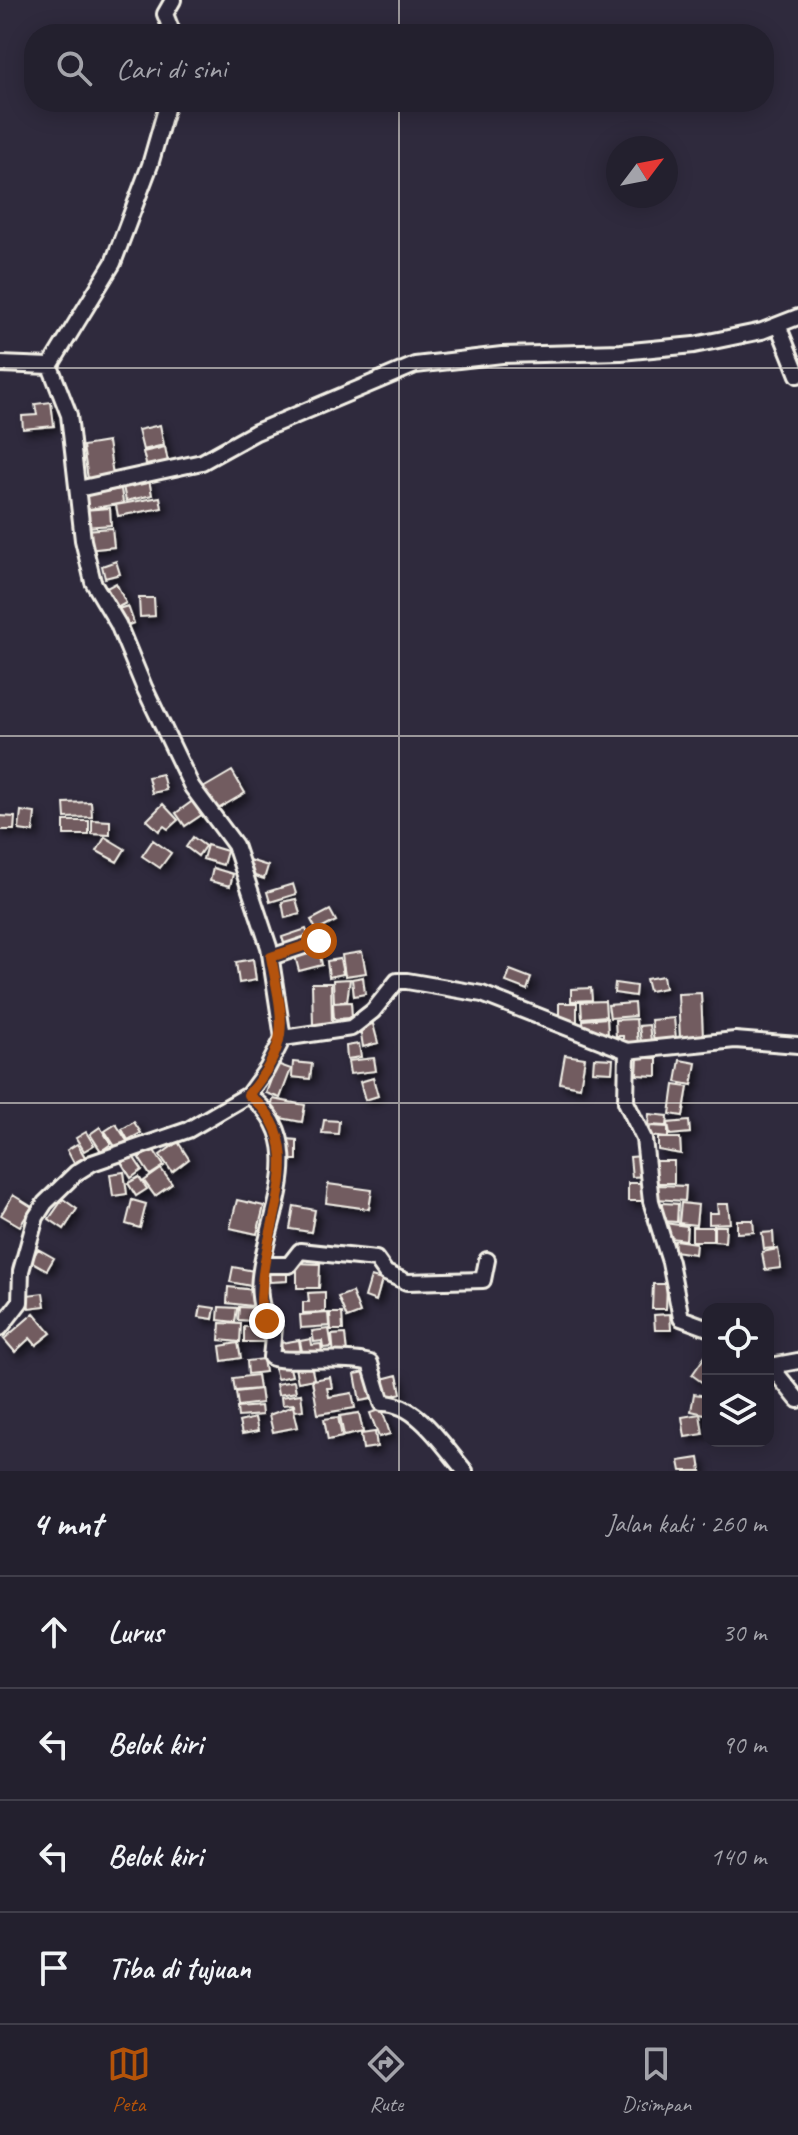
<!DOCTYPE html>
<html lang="id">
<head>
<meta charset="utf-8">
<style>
  :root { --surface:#23202e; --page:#2f2d3a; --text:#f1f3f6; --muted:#a3a3aa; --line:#403e4a; --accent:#b45309 }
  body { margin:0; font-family:Caveat,sans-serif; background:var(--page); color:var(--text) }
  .controls { position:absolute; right:24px; bottom:24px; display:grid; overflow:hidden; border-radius:16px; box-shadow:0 4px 20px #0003 }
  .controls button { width:72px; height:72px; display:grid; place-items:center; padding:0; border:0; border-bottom:2px solid var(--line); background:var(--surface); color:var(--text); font:40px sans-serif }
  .compass { position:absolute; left:606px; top:136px; width:72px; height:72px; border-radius:50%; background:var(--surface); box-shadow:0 4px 20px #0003; rotate:58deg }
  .stop { position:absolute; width:24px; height:24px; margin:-18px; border:6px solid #b45309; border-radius:50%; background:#fff }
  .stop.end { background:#b45309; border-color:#fff; box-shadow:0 2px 8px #0008 }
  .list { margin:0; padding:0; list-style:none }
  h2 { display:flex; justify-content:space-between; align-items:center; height:104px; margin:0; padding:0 32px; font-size:34px }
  h2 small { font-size:26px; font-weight:400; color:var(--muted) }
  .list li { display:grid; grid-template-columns:52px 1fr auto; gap:24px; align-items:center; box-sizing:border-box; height:112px; padding:0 32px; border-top:2px solid var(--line) }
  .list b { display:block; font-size:30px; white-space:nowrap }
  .list em { font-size:26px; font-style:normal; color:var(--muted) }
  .icon { flex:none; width:44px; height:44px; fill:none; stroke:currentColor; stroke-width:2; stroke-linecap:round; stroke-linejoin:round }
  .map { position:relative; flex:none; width:798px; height:1471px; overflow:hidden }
  .search { position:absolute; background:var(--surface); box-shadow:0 4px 20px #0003; left:24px; right:24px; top:24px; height:88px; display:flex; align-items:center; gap:20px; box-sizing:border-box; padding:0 28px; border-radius:32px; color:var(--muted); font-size:30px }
  .sheet { height:552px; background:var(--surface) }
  nav { display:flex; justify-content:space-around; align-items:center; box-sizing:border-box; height:112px; border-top:2px solid var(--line); background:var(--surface); font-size:22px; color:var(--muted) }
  nav a { display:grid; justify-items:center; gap:4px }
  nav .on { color:var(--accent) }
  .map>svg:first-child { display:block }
  .building { fill:#725c60; stroke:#f4f1e8; stroke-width:2; filter:url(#shadow) }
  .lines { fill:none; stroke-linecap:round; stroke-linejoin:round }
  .minor-casing { stroke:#f4f1e8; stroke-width:20 }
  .minor { stroke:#2f2a3d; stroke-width:14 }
  .route { stroke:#b45309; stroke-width:10 }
  .grid { fill:none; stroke:#f4f1e8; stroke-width:2; stroke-opacity:0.55 }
</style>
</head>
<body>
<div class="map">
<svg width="798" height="1471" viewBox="0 0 798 1471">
  <defs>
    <filter id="shadow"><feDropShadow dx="4.5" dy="4.5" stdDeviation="4" flood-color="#0009"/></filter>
  </defs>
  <rect width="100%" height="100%" fill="#2f2a3d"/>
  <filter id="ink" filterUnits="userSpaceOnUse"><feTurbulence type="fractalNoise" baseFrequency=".0125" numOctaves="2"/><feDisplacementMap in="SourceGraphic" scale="16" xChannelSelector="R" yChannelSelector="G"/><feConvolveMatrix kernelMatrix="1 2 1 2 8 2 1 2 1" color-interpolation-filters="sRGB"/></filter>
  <g filter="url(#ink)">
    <path class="building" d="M 51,402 L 54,426 L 23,429 L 22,416 L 37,415 L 35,404 Z
      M 160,425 L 164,445 L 143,450 L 138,430 Z
      M 108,442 L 113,475 L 88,479 L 83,446 Z
      M 165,447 L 169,467 L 148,472 L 143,452 Z
      M 149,480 L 152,495 L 126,501 L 123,486 Z
      M 121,489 L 123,503 L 84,510 L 82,495 Z
      M 160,497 L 162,508 L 118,516 L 116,505 Z
      M 110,508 L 111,525 L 85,527 L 84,510 Z
      M 112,528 L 114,547 L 87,550 L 86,530 Z
      M 116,561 L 120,574 L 105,578 L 102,566 Z
      M 116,583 L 126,603 L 111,611 L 101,591 Z
      M 139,598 L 154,598 L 155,616 L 140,617 Z
      M 128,606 L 134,623 L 121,628 L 115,610 Z
      M 232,771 L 245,793 L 216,810 L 203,788 Z
      M 162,774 L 166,790 L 152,793 L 148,777 Z
      M 194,800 L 203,814 L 185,826 L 176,813 Z
      M 91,802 L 92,817 L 65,818 L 64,803 Z
      M 163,804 L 178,820 L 168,829 L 164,826 L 159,831 L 147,820 Z
      M 21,811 L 35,813 L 33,832 L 19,830 Z
      M 0,816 L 15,817 L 14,830 L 0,830 Z
      M 92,820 L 110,821 L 110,835 L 92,834 Z
      M 64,821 L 89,821 L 89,835 L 64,835 Z
      M 105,837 L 125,849 L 117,862 L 97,851 Z
      M 193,837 L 205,846 L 198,856 L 186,847 Z
      M 153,840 L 171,853 L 160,868 L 142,856 Z
      M 207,845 L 227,851 L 223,865 L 203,859 Z
      M 249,860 L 268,866 L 264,879 L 249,874 Z
      M 213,868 L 233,874 L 230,886 L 210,881 Z
      M 293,884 L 296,894 L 270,902 L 267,892 Z
      M 296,899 L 300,914 L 285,918 L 282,902 Z
      M 330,910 L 336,921 L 317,931 L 311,920 Z
      M 306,929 L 310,940 L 286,948 L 282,937 Z
      M 318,946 L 322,965 L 299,971 L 294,952 Z
      M 362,952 L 366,973 L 345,976 L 342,955 Z
      M 253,959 L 256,980 L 239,983 L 236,962 Z
      M 340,959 L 343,974 L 329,977 L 327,961 Z
      M 510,970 L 531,978 L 527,990 L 506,982 Z
      M 663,976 L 665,988 L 649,991 L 646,979 Z
      M 363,977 L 365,994 L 354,996 L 352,979 Z
      M 350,979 L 347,1001 L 334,1002 L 333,980 Z
      M 312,983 L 331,983 L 332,1024 L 313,1025 Z
      M 615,983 L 636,986 L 635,996 L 614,993 Z
      M 591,988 L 592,1000 L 571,1001 L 571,989 Z
      M 701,993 L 703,1038 L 680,1038 L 678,994 Z
      M 605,1001 L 606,1016 L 582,1018 L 581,1002 Z
      M 351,1002 L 352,1018 L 334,1019 L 333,1003 Z
      M 559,1003 L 577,1003 L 577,1023 L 559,1023 Z
      M 634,1003 L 635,1016 L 610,1018 L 608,1005 Z
      M 607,1018 L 608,1035 L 584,1033 L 583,1020 Z
      M 674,1018 L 676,1040 L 654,1042 L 651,1020 Z
      M 636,1019 L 638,1045 L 623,1046 L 623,1036 L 616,1036 L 615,1020 Z
      M 373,1024 L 378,1043 L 363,1047 L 360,1027 Z
      M 649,1025 L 651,1041 L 641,1042 L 639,1026 Z
      M 359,1044 L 361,1057 L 347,1059 L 346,1046 Z
      M 565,1055 L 585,1058 L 580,1087 L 560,1083 Z
      M 374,1058 L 376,1071 L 350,1074 L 348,1061 Z
      M 594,1058 L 613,1059 L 612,1072 L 593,1071 Z
      M 638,1058 L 657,1058 L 657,1076 L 637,1075 Z
      M 680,1060 L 696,1063 L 692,1085 L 676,1082 Z
      M 293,1062 L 312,1064 L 310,1079 L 292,1077 Z
      M 277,1064 L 291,1069 L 280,1098 L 266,1093 Z
      M 373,1078 L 378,1096 L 365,1100 L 360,1082 Z
      M 674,1085 L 688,1087 L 683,1116 L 670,1114 Z
      M 273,1099 L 305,1105 L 302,1122 L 270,1116 Z
      M 649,1114 L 668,1116 L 667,1126 L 648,1125 Z
      M 324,1120 L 339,1121 L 338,1134 L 322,1133 Z
      M 689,1121 L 690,1133 L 670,1135 L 668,1123 Z
      M 134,1122 L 141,1133 L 128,1140 L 122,1129 Z
      M 116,1124 L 127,1141 L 116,1148 L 105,1131 Z
      M 650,1126 L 668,1127 L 668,1138 L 649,1136 Z
      M 100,1127 L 111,1144 L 101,1151 L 90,1134 Z
      M 86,1132 L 94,1145 L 84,1151 L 76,1138 Z
      M 658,1138 L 680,1138 L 681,1154 L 658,1150 Z
      M 287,1139 L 297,1140 L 297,1160 L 287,1160 Z
      M 178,1142 L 189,1159 L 172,1172 L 160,1155 Z
      M 77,1144 L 85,1157 L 74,1163 L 67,1150 Z
      M 153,1149 L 164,1166 L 150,1175 L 139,1158 Z
      M 132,1155 L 142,1170 L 131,1178 L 121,1162 Z
      M 643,1156 L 645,1176 L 632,1177 L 630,1157 Z
      M 654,1161 L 674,1161 L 674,1183 L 654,1183 Z
      M 161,1169 L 172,1184 L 155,1196 L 144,1181 Z
      M 124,1172 L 127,1194 L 113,1196 L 110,1174 Z
      M 139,1177 L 147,1189 L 136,1196 L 128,1183 Z
      M 628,1183 L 644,1183 L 644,1201 L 628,1201 Z
      M 328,1184 L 372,1190 L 369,1209 L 326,1203 Z
      M 657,1185 L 686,1186 L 685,1201 L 656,1199 Z
      M 13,1195 L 32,1207 L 20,1226 L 1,1215 Z
      M 63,1199 L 77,1209 L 64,1229 L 49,1219 Z
      M 132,1200 L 146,1204 L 140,1228 L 126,1224 Z
      M 237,1200 L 264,1206 L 257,1234 L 230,1228 Z
      M 662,1203 L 678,1204 L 677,1222 L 661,1221 Z
      M 681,1203 L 698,1205 L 696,1225 L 679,1223 Z
      M 717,1204 L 728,1204 L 730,1223 L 709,1224 L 709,1213 L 718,1213 Z
      M 294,1206 L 315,1210 L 311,1232 L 290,1229 Z
      M 737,1220 L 753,1220 L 754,1232 L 737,1233 Z
      M 664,1223 L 687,1226 L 686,1240 L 663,1237 Z
      M 714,1226 L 726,1226 L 725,1242 L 714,1241 Z
      M 692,1227 L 713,1227 L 713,1241 L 692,1241 Z
      M 773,1232 L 774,1248 L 764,1249 L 762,1233 Z
      M 675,1240 L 696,1243 L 695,1254 L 674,1251 Z
      M 38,1249 L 54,1258 L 47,1270 L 31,1261 Z
      M 778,1249 L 781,1268 L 765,1270 L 762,1252 Z
      M 297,1263 L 320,1264 L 319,1288 L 297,1288 Z
      M 233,1267 L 254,1271 L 251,1286 L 230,1282 Z
      M 287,1269 L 287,1281 L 270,1282 L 269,1271 Z
      M 371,1277 L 382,1280 L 376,1301 L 365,1297 Z
      M 653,1284 L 667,1284 L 666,1309 L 652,1309 Z
      M 228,1287 L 254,1290 L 252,1306 L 227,1303 Z
      M 325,1292 L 325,1312 L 303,1313 L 303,1302 L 309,1302 L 308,1293 Z
      M 352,1292 L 360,1313 L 347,1318 L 338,1297 Z
      M 43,1293 L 45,1306 L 29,1308 L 27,1295 Z
      M 201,1306 L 215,1308 L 213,1319 L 199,1317 Z
      M 219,1307 L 237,1308 L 235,1322 L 218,1320 Z
      M 239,1307 L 255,1308 L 254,1321 L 238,1320 Z
      M 34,1313 L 51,1333 L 36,1345 L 30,1338 L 15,1352 L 4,1339 Z
      M 328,1313 L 329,1326 L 301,1328 L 300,1315 Z
      M 330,1313 L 342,1313 L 343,1330 L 331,1330 Z
      M 670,1314 L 671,1330 L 655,1330 L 654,1315 Z
      M 220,1323 L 241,1324 L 240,1342 L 219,1340 Z
      M 244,1327 L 264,1327 L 263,1342 L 244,1342 Z
      M 329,1329 L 332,1347 L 323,1348 L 322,1341 L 314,1342 L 312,1331 Z
      M 345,1334 L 347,1354 L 334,1355 L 332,1335 Z
      M 311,1339 L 312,1345 L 321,1344 L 322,1354 L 303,1356 L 300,1341 Z
      M 299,1340 L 301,1353 L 283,1356 L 281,1343 Z
      M 238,1343 L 241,1358 L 222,1361 L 220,1346 Z
      M 708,1352 L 708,1377 L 703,1383 L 692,1375 Z
      M 263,1359 L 265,1372 L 248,1374 L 247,1361 Z
      M 288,1360 L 292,1376 L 277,1379 L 273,1364 Z
      M 310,1360 L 314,1379 L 298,1382 L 294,1362 Z
      M 371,1371 L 376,1398 L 360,1401 L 355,1374 Z
      M 257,1375 L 259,1389 L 235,1391 L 233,1378 Z
      M 397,1375 L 401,1393 L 383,1398 L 378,1380 Z
      M 330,1377 L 332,1388 L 327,1388 L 329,1397 L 352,1393 L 355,1408 L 318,1414 L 312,1380 Z
      M 294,1381 L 296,1392 L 278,1395 L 276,1384 Z
      M 260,1389 L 262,1403 L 238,1406 L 236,1392 Z
      M 301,1394 L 303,1410 L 295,1411 L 294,1404 L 282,1405 L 281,1397 Z
      M 694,1394 L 707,1396 L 705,1414 L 691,1411 Z
      M 261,1406 L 262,1415 L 238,1417 L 237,1408 Z
      M 293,1406 L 298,1427 L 273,1432 L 269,1415 Z
      M 382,1409 L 390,1434 L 379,1437 L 370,1413 Z
      M 359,1413 L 363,1432 L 344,1436 L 340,1416 Z
      M 700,1414 L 703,1434 L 685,1437 L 682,1417 Z
      M 338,1417 L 342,1437 L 328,1440 L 324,1419 Z
      M 255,1418 L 258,1431 L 242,1434 L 239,1422 Z
      M 375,1432 L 377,1447 L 363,1449 L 361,1434 Z
      M 699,1458 L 701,1471 L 681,1471 L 679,1461 Z"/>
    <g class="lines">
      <g class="minor-casing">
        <path id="minor" d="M 173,34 L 165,14 L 173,0
          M 778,325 L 798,375
          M 0,364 L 50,366
          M 78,489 L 202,462 L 256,432 L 415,365 L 502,355 L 621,352 L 694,345 L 762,331 L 798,317
          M 271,957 L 319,941
          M 283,1038 L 351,1028 L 373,1011 L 397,981 L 407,981 L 482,994 L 627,1051 L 735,1040 L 798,1045
          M 627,1051 L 626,1102 L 644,1139 L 651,1201 L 670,1262 L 681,1318 L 708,1328
          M 248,1095 C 336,1157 221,1272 274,1328 L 271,1357 C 282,1364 346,1355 370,1363 L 382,1403 C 417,1402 444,1447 465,1471
          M 263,1265 L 289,1265 L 300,1251 L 376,1259 L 386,1273 L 407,1282 L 483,1280 L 487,1260
          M 0,1328 L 20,1302 L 21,1271 L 36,1217 L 45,1203 L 76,1173 L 92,1163 L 188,1130 L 248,1095 L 267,1069 L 283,1038 L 269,947 L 235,845 L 192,787 L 144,687 L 118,624 L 93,582 L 83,540 L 69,415 L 50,366 L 113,263 L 150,165 L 168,102
          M 768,1363 L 798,1400
          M 771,1366 L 798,1361"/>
      </g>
      <use href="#minor" class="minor"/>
    </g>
  </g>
  <g class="lines" filter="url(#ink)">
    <path class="route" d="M 267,1321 C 259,1310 261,1298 262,1285 C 265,1221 313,1141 248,1095 C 292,1042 283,1021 271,957 L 319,941"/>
  </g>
  <path class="grid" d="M 399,0 L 399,34M 399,102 L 399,1471M 0,368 L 798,368M 0,736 L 798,736M 0,1103 L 798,1103"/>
</svg>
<div class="controls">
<button><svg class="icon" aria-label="locate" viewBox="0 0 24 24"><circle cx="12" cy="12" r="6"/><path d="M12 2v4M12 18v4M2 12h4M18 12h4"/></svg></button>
<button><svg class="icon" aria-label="layers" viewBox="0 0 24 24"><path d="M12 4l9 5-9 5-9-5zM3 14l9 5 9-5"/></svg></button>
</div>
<svg class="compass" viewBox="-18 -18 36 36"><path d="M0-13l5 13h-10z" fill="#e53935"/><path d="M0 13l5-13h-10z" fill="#a3a3aa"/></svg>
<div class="stop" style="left:319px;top:941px"></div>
<div class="stop end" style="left:267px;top:1321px"></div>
<div class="search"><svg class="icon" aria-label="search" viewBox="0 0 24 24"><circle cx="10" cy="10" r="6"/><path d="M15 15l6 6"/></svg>Cari di sini</div>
</div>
<section class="sheet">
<h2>4 mnt<small>Jalan kaki · 260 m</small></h2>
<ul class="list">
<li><svg class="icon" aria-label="ahead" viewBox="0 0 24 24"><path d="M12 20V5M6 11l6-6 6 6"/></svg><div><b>Lurus</b></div><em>30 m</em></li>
<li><svg class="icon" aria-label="left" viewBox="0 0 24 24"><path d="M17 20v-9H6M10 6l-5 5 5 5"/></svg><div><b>Belok kiri</b></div><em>90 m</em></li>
<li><svg class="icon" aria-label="left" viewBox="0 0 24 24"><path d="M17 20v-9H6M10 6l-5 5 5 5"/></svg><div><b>Belok kiri</b></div><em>140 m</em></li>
<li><svg class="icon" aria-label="arrive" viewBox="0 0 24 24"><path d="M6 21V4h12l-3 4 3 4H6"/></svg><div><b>Tiba di tujuan</b></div></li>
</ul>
</section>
<nav>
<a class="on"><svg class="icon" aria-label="map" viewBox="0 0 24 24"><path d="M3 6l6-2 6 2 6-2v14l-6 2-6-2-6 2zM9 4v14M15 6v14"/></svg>Peta</a>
<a><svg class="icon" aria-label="directions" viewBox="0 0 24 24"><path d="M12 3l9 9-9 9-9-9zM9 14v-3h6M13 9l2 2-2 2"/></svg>Rute</a>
<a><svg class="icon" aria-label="saved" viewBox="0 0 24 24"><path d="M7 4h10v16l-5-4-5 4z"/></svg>Disimpan</a>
</nav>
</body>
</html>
